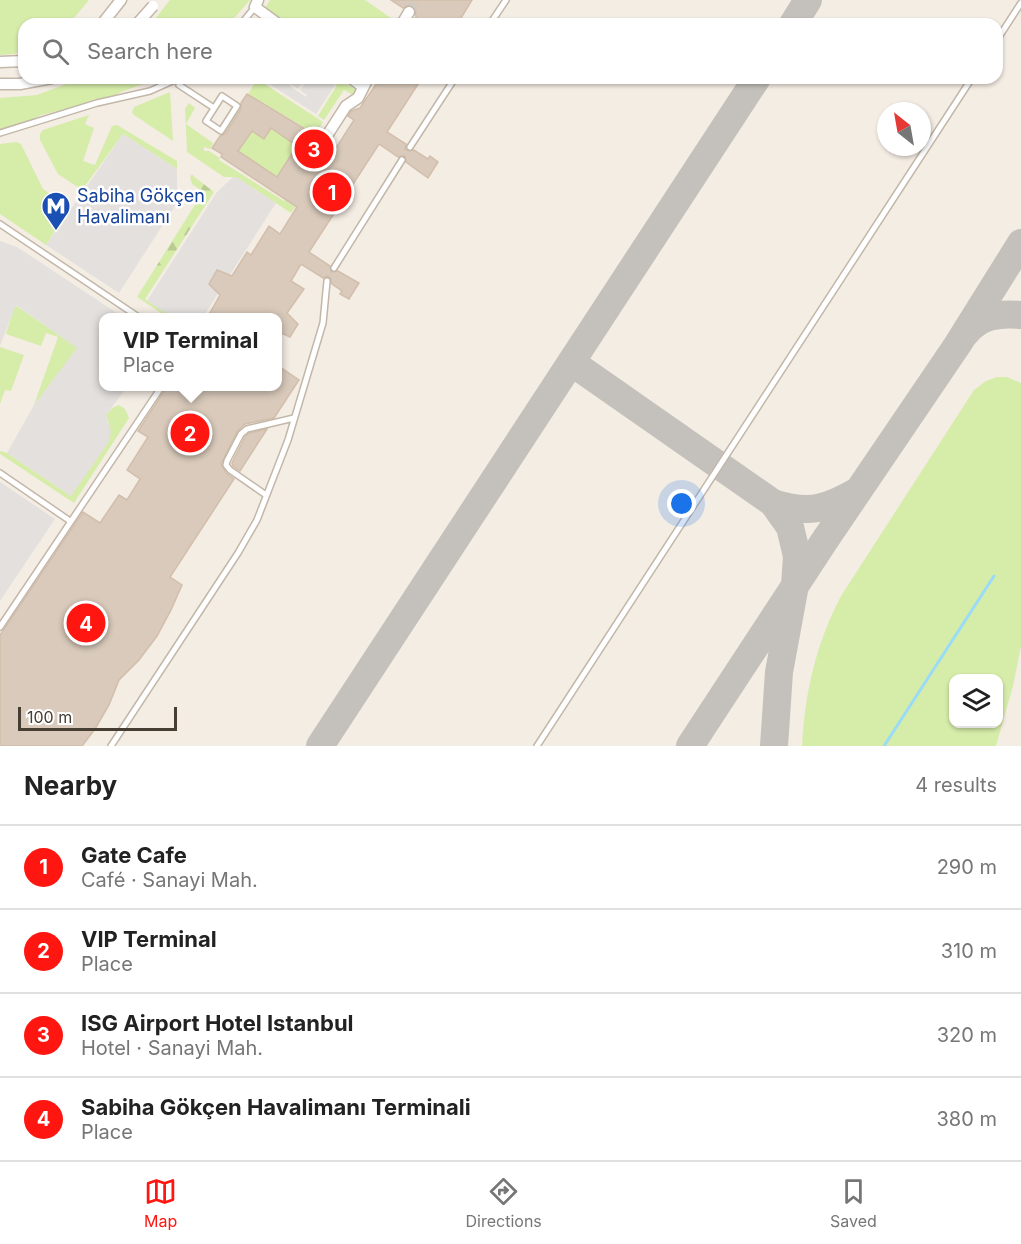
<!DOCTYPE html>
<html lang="en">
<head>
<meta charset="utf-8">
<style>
  :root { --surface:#fff; --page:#f2f2f2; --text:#222; --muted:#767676; --line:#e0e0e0; --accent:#ff1610 }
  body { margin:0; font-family:Inter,sans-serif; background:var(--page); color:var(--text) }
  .controls { position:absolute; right:18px; bottom:18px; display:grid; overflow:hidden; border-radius:12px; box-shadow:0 2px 4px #0004 }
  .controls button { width:54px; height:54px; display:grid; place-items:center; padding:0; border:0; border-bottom:2px solid var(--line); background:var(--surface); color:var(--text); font:30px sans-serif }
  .compass { position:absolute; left:877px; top:102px; width:54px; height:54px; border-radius:50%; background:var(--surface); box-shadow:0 2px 4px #0004; rotate:329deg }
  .scale { position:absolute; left:18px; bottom:15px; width:159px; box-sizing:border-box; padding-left:6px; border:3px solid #463d33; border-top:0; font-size:16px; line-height:21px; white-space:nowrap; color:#463d33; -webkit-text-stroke:4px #fff; paint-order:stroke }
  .you { position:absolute; left:682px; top:504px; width:21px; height:21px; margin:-15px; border:4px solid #fff; border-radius:50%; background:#1a73e8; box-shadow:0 0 0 9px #1a73e833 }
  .badge { display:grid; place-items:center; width:39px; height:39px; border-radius:50%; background:var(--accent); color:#fff; font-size:20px; font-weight:700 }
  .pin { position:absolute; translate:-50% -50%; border:3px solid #fff; box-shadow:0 2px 6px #0006 }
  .popup { position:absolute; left:99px; top:313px; width:183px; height:78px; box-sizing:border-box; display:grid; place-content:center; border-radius:12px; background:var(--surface); filter:drop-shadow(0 2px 4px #0005); font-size:20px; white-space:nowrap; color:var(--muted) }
  .popup b { font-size:22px; color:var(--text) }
  .popup::after { content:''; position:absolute; left:50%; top:100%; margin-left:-12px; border:12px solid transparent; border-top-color:var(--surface) }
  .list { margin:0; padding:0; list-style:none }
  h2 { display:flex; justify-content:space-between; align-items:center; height:78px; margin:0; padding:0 24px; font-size:26px }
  h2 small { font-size:20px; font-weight:400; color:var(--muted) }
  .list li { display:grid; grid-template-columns:39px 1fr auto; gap:18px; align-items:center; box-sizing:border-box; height:84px; padding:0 24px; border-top:2px solid var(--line) }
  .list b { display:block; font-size:22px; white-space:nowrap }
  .list p { margin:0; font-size:20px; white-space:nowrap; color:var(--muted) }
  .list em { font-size:20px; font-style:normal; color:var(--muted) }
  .icon { flex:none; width:33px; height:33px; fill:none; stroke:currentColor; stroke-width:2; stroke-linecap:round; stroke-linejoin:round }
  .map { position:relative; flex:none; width:1021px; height:746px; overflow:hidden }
  .search { position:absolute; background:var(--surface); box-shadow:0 2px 4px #0004; left:18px; right:18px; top:18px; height:66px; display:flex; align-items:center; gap:15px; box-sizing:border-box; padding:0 21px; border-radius:18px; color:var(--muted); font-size:22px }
  .sheet { height:414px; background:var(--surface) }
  nav { display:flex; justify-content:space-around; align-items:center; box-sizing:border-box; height:84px; border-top:2px solid var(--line); background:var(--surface); font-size:16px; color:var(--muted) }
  nav a { display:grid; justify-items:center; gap:3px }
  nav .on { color:var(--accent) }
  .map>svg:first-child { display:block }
  .green { fill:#d6eca9; fill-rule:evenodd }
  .forest { fill:url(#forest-firs) }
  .parking { fill:#e4e0dd }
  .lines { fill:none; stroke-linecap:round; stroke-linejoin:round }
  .stream { stroke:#9adcf7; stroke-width:3 }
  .taxiway { stroke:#c4c1bc; stroke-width:28 }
  .building { fill:#d9cabb; stroke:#d2beab; stroke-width:1.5; fill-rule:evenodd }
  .street-tunnel { stroke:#d1cac1; stroke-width:10; stroke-dasharray:10 5; stroke-linecap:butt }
  .lane-casing { stroke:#c3b7a9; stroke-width:8 }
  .street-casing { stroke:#c3b7a9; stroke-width:13 }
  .lane { stroke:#fff; stroke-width:5 }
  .street { stroke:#fff; stroke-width:10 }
  .street-bridge-casing { stroke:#c3b7a9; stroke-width:13; stroke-linecap:butt }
  .street-bridge { stroke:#fff; stroke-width:10 }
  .labels { text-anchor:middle; stroke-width:5; stroke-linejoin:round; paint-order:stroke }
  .transit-label { font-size:18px; fill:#164399; stroke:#fff; text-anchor:start }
</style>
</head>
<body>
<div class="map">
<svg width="1021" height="746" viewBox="0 0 1021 746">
  <defs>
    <pattern id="forest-firs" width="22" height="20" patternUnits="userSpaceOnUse" patternTransform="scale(1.5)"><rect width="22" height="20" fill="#d6eca9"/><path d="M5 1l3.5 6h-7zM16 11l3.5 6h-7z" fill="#b9cb92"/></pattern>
  </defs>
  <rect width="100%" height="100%" fill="#f4ede4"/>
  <path class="green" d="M 0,0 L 89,0 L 69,24 L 24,24 L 24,51 L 14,54 L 0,55 Z
    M 170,0 L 250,0 L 229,24 L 151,24 Z
    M 270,0 L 365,0 L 391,18 L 388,24 L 282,24 L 265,8 Z
    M 82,78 L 160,78 L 121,92 L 106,100 L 41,115 L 0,137 L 0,98 L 37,95 Z
    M 327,78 L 337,78 L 356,90 L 353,95 L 344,90 L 324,120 L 318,116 L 337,85 Z
    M 257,79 L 323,122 L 315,134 L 248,94 Z
    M 170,92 L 173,141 L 134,115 L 132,112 L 134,107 Z
    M 189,103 L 195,108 L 186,124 L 213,143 L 210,149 L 204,147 L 204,151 L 209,151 L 220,158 L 219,160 L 284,201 L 285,200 L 295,207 L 291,213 L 236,177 L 224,177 L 187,152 L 185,109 Z
    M 89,115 L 85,124 L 94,128 L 83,161 L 95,165 L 112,126 L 117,125 L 177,161 L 177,169 L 123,134 L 82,190 L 58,174 L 40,140 L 40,134 L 43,130 Z
    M 271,128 L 297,146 L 277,177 L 238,151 L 252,131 L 264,139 Z
    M 16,142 L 21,144 L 43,189 L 66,205 L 68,211 L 46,245 L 0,214 L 0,144 Z
    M 15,305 L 78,348 L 34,405 L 58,337 L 46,333 L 41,346 L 6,334 Z
    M 0,347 L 24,355 L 11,391 L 5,390 L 0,404 Z
    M 997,377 L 1007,377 L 1021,383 L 1021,646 L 1013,686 L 996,746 L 802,746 C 805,692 816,644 841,596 L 974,390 L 986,381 ZM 954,678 L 998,678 L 998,724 L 954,724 Z
    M 119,405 L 125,409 L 129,418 L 74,503 L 0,454 L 0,451 L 7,453 L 71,496 L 109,423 L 106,415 L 112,408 Z"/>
  <path class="forest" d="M 192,175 L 214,192 L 145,299 L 172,317 L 167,317 L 137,297 L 203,192 L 192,184 L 190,177 Z"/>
  <path class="parking" d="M 260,78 L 277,78 L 281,81 L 282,78 L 305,78 L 298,89 L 291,84 L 290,86 L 306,97 L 307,95 L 300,90 L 309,78 L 324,78 L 335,85 L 316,114 Z
    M 123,134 L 177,169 L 177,203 L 119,293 L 46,245 Z
    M 233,177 L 236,177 L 276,203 L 203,317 L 172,317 L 147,301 L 217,192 Z
    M 0,241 L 17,247 L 123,317 L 103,318 L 103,386 L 127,387 L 106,415 L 111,432 L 108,443 L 71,496 L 7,453 L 34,405 L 77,348 L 16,305 L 0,346 Z
    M 0,482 L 55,519 L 0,601 Z"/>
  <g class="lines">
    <path class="stream" d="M 884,746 L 994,576"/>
    <path class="taxiway" d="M 793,24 L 808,0
      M 966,333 C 980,315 1000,313 1021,315
      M 571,362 L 773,503 L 790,527 L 797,556 L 795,585 L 779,672 L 774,746
      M 773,503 C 808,514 824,510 856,492
      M 320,746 L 757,78
      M 690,746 L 825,540 L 958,344 L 1021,243"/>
  </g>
  <path class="building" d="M 391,0 L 472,0 L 461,18 L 470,24 L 412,24 L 416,17 L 415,8 L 410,5 L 403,8 Z
    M 375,78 L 422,78 L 387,132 L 406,144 L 405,149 L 408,151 L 414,150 L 428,159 L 430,156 L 438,162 L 428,178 L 406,162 L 405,156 L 398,157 L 379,144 L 309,252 L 330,266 L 331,272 L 338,271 L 359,283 L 349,299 L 340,294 L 342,291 L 332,284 L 330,277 L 327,276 L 323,278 L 301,264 L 291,281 L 304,289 L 287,313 L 298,324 L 290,337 L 277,331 L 277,318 L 207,318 L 220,295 L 209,284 L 217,270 L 232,276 L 247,252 L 251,255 L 269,226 L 280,234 L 297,207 L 221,157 L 222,154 L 212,148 L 220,136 L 225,134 L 241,109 L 241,103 L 247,94 L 336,148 L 354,120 L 348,116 L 351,111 L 360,108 L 364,102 L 377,83 L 375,81 ZM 271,128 L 297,146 L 277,177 L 238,151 L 252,131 L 264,139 Z
    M 277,365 L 299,380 L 274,418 L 245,424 L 237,432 L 221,464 L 226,473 L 234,479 L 170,577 L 182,585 L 171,610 L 157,636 L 139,660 L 119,680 L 109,705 L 95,729 L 82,746 L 0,746 L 0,635 L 83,512 L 100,523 L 119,495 L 127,500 L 140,479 L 127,470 L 148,437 L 138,431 L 167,387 L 277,387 Z
    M 267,429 L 240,471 L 233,466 L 232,463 L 245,437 L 249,433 Z"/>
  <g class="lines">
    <path class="street-tunnel" d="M 409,12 L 417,0"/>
    <g class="lane-casing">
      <path id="lane" d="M 241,24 L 255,7
        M 490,24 L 506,0
        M 997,40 L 1021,3
        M 179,85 L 214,108
        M 222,96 L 237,106 L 221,131 L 206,121 Z
        M 0,133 L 97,103 L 150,91 L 179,78
        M 410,147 L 455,78
        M 0,224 L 140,318
        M 334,268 L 402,160
        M 0,473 L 70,521
        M 266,495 L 230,470 L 226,465 L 227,461 L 241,434 L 247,429 L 294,418
        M 0,627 L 162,386
        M 111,746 L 238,553 L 257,520 L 288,440 L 323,323 L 327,281
        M 537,746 L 972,78"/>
    </g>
    <g class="street-casing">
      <path id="street" d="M 258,0 L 255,7 L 278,24
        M 102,24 L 121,0
        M 402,24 L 409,12
        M 0,62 L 24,61
        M 351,78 L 363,87
        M 0,84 L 20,84 L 52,78
        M 328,134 L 346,106 L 358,98 L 368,78"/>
    </g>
    <use href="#lane" class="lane"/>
    <use href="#street" class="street"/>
    <g class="street-bridge-casing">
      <path id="street-bridge" d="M 137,24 L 153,6"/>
    </g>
    <use href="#street-bridge" class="street-bridge"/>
  </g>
  <defs>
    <g id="metro-pin" transform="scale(1.5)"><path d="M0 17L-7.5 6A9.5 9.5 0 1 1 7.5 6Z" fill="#1a4fb4" stroke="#fff"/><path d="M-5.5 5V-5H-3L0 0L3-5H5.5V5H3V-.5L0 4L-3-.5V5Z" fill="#fff"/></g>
  </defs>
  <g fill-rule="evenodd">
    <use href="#metro-pin" x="56" y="206"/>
  </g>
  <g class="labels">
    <g class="transit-label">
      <text x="77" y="202">Sabiha Gökçen<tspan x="77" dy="21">Havalimanı</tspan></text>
    </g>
  </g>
</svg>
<div class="controls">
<button><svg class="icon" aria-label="layers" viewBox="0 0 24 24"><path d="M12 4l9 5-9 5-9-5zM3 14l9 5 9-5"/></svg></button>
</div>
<svg class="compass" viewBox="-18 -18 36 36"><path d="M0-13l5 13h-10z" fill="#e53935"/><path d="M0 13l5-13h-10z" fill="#767676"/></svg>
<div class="scale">100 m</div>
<div class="you"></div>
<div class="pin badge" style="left:332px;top:192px">1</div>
<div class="pin badge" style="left:190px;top:433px">2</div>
<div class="popup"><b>VIP Terminal</b>Place</div>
<div class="pin badge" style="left:314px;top:149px">3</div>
<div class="pin badge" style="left:86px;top:623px">4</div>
<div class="search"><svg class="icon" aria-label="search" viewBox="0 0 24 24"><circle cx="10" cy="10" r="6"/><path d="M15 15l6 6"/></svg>Search here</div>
</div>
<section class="sheet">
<h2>Nearby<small>4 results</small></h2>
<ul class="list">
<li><span class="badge">1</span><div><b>Gate Cafe</b><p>Café · Sanayi Mah.</p></div><em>290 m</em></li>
<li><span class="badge">2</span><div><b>VIP Terminal</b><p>Place</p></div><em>310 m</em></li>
<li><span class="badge">3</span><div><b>ISG Airport Hotel Istanbul</b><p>Hotel · Sanayi Mah.</p></div><em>320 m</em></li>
<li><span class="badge">4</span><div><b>Sabiha Gökçen Havalimanı Terminali</b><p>Place</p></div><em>380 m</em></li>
</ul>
</section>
<nav>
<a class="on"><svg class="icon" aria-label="map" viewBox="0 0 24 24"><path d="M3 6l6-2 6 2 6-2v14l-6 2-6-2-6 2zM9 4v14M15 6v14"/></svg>Map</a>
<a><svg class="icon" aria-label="directions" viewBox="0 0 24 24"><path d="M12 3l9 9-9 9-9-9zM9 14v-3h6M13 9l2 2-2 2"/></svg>Directions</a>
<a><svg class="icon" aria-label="saved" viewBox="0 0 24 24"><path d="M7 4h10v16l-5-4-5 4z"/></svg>Saved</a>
</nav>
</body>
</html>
